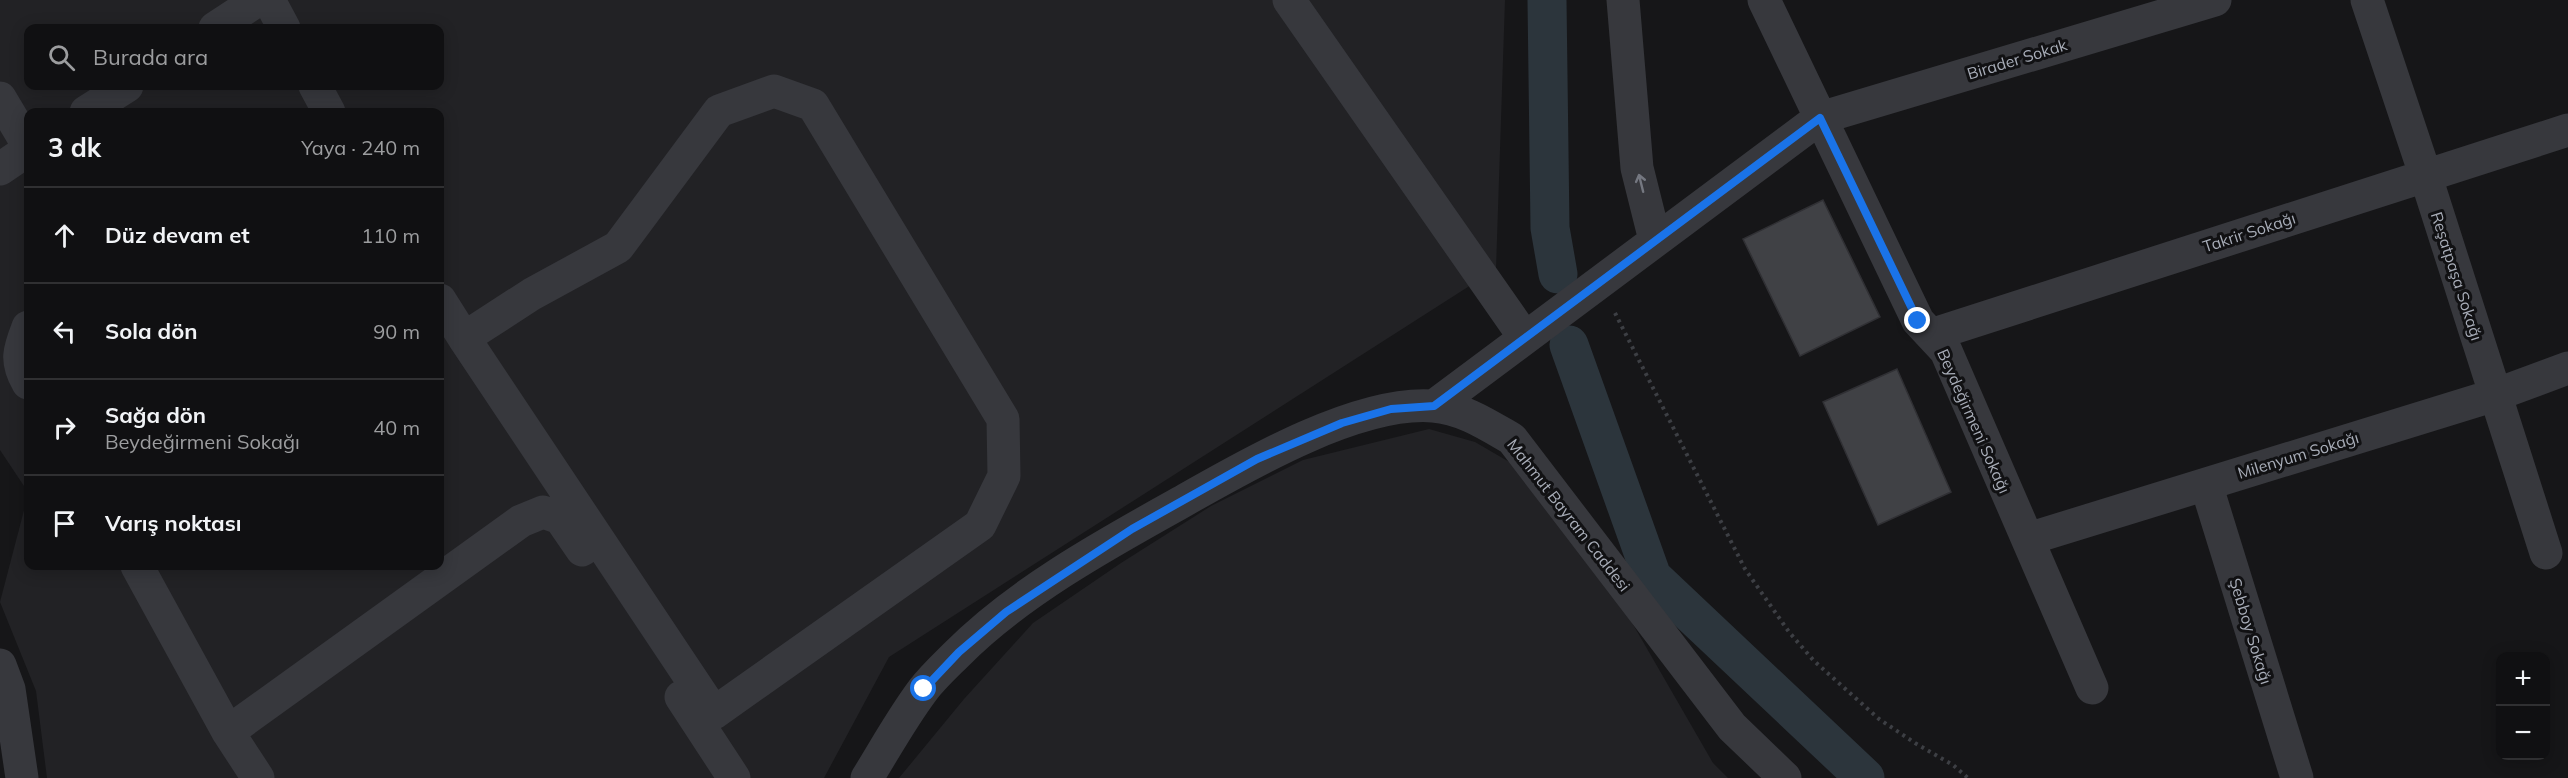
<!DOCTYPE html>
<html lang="tr">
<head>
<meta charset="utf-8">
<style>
  :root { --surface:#101012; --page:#19191b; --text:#f1f3f6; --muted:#9c9d9f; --line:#303032 }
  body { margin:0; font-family:Mulish,sans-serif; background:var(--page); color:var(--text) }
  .controls { position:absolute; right:18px; bottom:18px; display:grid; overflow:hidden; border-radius:12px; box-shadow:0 3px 15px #0003 }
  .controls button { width:54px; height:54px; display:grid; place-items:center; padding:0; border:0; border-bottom:2px solid var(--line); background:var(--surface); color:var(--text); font:30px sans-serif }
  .stop { position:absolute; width:18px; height:18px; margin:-14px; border:4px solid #1a73e8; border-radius:50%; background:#fff }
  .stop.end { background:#1a73e8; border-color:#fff; box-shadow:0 2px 6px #0008 }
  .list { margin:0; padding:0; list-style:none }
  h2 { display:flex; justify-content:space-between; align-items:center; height:78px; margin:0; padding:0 24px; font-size:26px }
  h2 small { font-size:20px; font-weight:400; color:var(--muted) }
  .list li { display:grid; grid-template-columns:39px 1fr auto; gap:18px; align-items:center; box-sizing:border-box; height:96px; padding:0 24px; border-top:2px solid var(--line) }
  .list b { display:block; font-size:22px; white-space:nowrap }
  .list p { margin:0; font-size:20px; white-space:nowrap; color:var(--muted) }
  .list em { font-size:20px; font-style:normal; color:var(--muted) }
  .icon { flex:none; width:33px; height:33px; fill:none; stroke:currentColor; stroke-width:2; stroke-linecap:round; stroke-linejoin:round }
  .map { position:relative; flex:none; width:2568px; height:778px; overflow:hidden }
  .search { position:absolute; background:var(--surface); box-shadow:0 3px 15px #0003; left:24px; top:24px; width:420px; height:66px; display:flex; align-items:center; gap:15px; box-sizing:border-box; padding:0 21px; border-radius:12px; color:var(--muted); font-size:22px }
  .panel { position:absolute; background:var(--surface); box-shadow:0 3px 15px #0003; left:24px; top:108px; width:420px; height:462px; border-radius:12px }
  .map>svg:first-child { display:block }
  .built { fill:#222225; fill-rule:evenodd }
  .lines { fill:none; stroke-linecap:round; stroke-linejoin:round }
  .canal { stroke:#2c353c; stroke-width:39 }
  .building { fill:#404145; stroke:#303034; stroke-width:1.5 }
  .path { stroke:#3d3f44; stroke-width:4; stroke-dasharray:3 4.5; stroke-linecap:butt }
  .minor { stroke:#37383d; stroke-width:33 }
  .oneway { stroke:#757881 }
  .route { stroke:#1a73e8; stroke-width:8 }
  .labels { text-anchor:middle; stroke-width:6; stroke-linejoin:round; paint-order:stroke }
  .street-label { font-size:16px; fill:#a8adb8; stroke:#111113 }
</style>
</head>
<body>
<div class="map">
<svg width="2568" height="778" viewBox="0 0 2568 778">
  <rect width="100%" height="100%" fill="#161618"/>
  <path class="built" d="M 0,0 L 1505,0 L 1496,269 L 889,657 L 824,778 L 47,778 L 36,691 L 0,602 L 28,495 L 28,566 L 440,566 L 440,112 L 28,112 L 28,492 L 0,450 ZM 28,28 L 440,28 L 440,86 L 28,86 Z
    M 1429,429 L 1475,442 L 1523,470 L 1627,614 L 1713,763 L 1728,778 L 899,778 L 964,699 L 1033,623 L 1121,563 L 1211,506 L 1303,460 Z"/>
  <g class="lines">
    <path class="canal" d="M 1547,0 L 1550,228 L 1558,274
      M 1569,345 L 1652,577 L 1865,778"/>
  </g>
  <path class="building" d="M 1823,200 L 1880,317 L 1800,356 L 1743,239 Z
    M 1897,369 L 1951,492 L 1878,525 L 1823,402 Z"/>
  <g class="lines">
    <path class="path" d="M 1615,313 L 1745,569 L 1789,632 L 1814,661 L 1879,719 L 1915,743 L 1953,765 L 1968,778"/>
    <path class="minor" d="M 269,0 L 284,28
      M 1289,0 L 1525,338
      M 1623,0 L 1637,168 L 1655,240
      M 1764,0 L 1918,321 L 1946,351 L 2092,688
      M 2367,0 L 2425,174 L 2546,553
      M 215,28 L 258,0
      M 315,86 L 329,112
      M 0,98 L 28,145
      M 86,112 L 127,86
      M 0,169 L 28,150
      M 440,300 L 464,338 L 714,713 L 980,525 L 1004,476 L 1003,419 L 813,105 L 774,91 L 719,111 L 618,247 L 532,294 L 464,338
      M 28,327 C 19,350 15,361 28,383
      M 1931,335 L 2568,130
      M 1434,406 L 1820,118 L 2215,0
      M 2206,484 L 2297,778
      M 2028,539 L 2495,395 L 2568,368
      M 137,566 L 228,732 L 258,778
      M 0,665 L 9,689 L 22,778
      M 681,697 L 734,778
      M 228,732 L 521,521 L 543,512 L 560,518 L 582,550
      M 867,778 C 885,749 902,718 923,690 C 933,677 946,665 957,654 C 1016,594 1104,545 1178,504 C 1243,467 1357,400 1433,406 C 1462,408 1488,425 1512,439 L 1732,727 L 1785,778"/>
  </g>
  <defs><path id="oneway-shaft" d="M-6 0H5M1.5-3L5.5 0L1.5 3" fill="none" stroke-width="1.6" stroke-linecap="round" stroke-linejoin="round" transform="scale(1.5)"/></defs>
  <use class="oneway" href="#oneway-shaft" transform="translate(1641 183) rotate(-104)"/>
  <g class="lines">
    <path class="route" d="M 924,689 L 959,652 L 1006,612 L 1132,529 L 1257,459 L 1342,423 L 1391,409 L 1434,406 L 1820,118 L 1918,321"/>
  </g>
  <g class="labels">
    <g class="street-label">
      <text transform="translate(2017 59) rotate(-17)" y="6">Birader Sokak</text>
      <text transform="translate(2249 232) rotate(-18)" y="6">Takrir Sokağı</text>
      <text transform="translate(2457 276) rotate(72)" y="6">Reşatpaşa Sokağı</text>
      <text transform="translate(1974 421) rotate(66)" y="6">Beydeğirmeni Sokağı</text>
      <text transform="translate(2298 455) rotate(-17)" y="6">Milenyum Sokağı</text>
      <text transform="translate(1569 515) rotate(52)" y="6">Mahmut Bayram Caddesi</text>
      <text transform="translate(2251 631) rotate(73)" y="6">Şebboy Sokağı</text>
    </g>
  </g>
</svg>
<div class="controls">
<button>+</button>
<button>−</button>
</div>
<div class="stop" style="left:924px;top:689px"></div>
<div class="stop end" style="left:1918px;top:321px"></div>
<div class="search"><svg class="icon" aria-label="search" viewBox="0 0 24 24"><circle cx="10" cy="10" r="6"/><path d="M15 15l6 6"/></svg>Burada ara</div>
<section class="panel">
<h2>3 dk<small>Yaya · 240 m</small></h2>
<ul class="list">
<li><svg class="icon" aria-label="ahead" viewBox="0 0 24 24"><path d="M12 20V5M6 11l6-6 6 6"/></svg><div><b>Düz devam et</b></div><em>110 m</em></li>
<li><svg class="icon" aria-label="left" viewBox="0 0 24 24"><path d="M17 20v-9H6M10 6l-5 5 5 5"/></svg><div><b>Sola dön</b></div><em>90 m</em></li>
<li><svg class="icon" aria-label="right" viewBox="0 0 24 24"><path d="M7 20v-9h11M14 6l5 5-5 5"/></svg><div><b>Sağa dön</b><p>Beydeğirmeni Sokağı</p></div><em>40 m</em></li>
<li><svg class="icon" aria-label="arrive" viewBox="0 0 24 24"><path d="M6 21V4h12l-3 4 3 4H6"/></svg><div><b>Varış noktası</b></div></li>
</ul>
</section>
</div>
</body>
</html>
